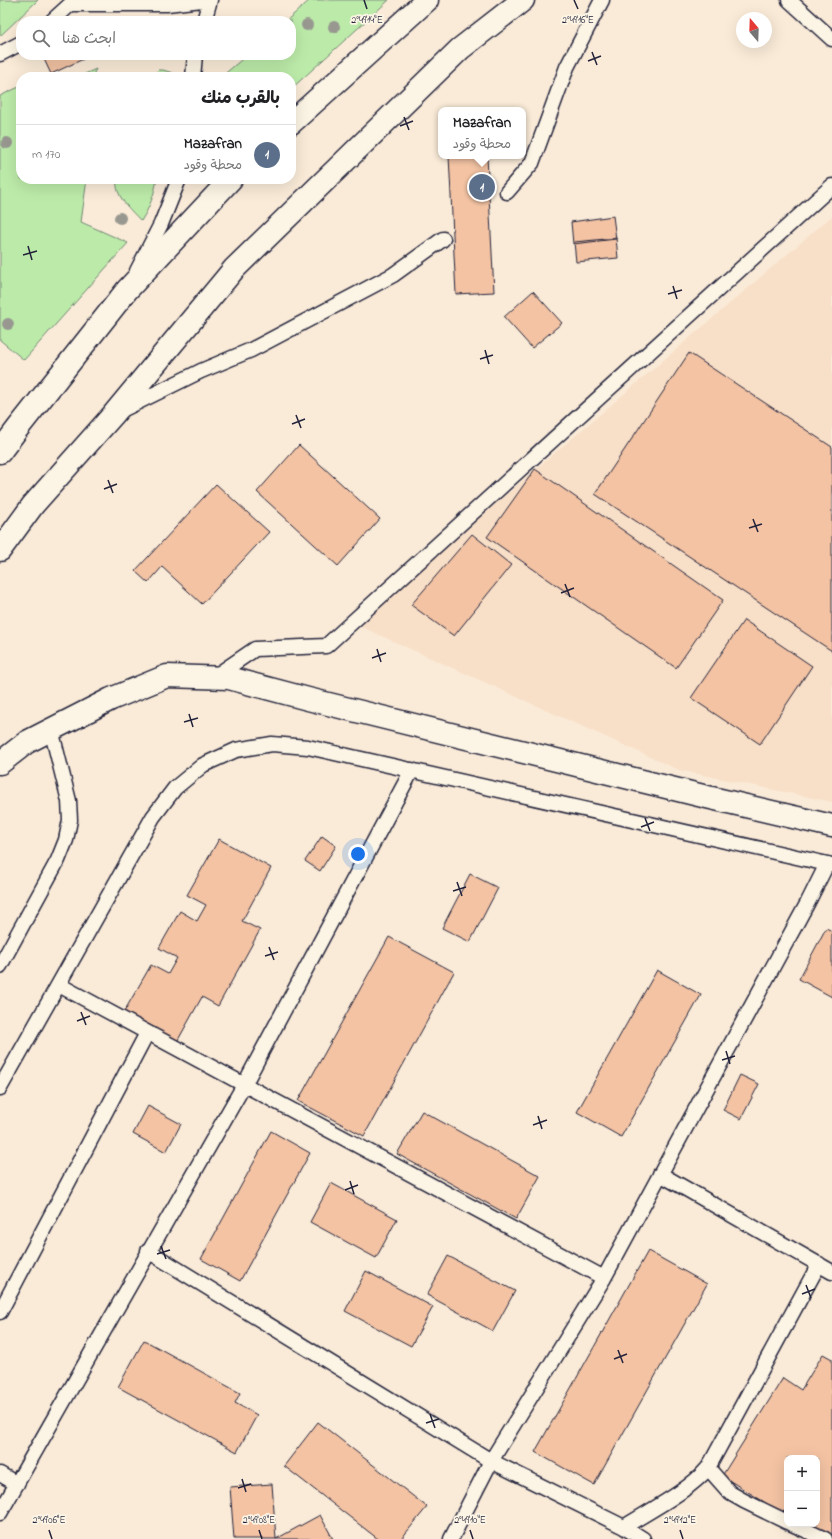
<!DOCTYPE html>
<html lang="ar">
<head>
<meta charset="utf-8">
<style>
  :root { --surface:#fff; --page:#f2f2f2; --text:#202124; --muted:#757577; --line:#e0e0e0; --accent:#d1495b }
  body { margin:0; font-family:"Indie Flower","Playpen Sans Arabic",sans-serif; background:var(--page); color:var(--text); direction:rtl }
  .controls { position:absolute; right:12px; bottom:12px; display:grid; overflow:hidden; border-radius:8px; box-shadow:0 4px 16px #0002 }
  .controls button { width:36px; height:36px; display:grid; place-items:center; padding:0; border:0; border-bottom:1px solid var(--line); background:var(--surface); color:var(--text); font:20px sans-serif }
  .compass { position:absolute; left:736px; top:12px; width:36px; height:36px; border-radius:50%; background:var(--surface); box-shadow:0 4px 16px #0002; rotate:341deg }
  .you { position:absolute; left:358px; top:854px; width:14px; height:14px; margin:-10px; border:3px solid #fff; border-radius:50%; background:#1a73e8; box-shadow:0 0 0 6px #1a73e833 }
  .badge { display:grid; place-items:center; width:26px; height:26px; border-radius:50%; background:var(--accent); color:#fff; font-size:13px; font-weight:700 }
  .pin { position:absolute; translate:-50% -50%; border:2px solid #fff; box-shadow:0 1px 4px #0006 }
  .popup { position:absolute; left:438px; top:107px; width:88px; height:52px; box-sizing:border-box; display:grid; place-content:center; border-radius:8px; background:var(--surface); filter:drop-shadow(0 1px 3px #0005); font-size:13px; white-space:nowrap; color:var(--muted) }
  .popup b { font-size:15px; color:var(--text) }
  .popup::after { content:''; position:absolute; left:50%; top:100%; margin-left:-8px; border:8px solid transparent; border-top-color:var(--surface) }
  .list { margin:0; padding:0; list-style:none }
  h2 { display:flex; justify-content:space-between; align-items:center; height:52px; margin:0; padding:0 16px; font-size:17px }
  h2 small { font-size:13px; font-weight:400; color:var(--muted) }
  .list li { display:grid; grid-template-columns:26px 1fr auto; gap:12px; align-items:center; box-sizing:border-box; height:60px; padding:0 16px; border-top:1px solid var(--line) }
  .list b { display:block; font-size:15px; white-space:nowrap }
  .list p { margin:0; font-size:13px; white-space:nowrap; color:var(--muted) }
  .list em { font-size:13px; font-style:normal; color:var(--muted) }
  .icon { flex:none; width:22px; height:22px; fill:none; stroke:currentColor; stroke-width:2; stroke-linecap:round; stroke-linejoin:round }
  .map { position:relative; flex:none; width:832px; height:1539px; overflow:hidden; direction:ltr }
  .search { position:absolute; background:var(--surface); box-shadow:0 4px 16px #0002; left:16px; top:16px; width:280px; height:44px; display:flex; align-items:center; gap:10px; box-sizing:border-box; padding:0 14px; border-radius:16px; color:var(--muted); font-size:15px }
  .panel { position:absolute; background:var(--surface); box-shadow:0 4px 16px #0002; left:16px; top:72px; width:280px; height:112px; border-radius:16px; direction:rtl }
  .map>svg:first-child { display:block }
  .built { fill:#f8dfc8 }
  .green { fill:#bceba9; stroke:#6f8672 }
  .building { fill:#f3c3a3; stroke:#22223b }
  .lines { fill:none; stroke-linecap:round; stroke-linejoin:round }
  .service-casing { stroke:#22223b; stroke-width:17 }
  .minor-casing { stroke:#22223b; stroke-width:25 }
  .motorway-casing { stroke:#22223b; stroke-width:25 }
  .service { stroke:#fcf5e5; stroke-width:14 }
  .minor { stroke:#fcf5e5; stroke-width:22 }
  .motorway { stroke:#fcf5e5; stroke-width:22 }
  .tree { fill:#989890 }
  .ticks { fill:none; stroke:#22223b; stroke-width:1.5 }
  .ticks-label { font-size:10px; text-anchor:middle; fill:#22223b; stroke:#fcf5e5; stroke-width:3.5; stroke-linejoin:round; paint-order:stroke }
</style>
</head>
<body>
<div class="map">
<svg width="832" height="1539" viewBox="0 0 832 1539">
  <rect width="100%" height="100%" fill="#faebd8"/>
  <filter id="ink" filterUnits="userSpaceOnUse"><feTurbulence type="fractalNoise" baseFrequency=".025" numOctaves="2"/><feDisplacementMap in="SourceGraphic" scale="8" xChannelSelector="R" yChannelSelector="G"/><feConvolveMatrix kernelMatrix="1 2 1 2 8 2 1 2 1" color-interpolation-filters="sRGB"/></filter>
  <g filter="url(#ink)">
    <path class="built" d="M 832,216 L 832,802 L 679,770 L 355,624 Z"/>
    <path class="green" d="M 0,0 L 38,0 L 0,36 Z
      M 310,0 L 389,0 L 291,89 L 291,77 L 221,77 L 247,55 L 291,55 L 291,21 L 286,21 Z
      M 96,69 L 92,77 L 78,77 Z
      M 158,70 L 163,70 L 176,74 L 175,77 L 151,77 Z
      M 21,86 L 21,179 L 87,179 L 81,222 L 128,243 L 24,360 L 0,340 L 0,96 Z
      M 117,179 L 157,179 C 154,195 150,207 141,221 C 131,210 114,196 117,179 Z"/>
    <path class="building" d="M 47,55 L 92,55 L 51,74 L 43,57 Z
      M 449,156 L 487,156 L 494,292 L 456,294 Z
      M 613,216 L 616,239 L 573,244 L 571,222 Z
      M 616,238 L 618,258 L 576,262 L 574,242 Z
      M 533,291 L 562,323 L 532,348 L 504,317 Z
      M 689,353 L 832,447 L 832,651 L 595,494 Z
      M 299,445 L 380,519 L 338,566 L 257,492 Z
      M 535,469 L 723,600 L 676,668 L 487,537 Z
      M 216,484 L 269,532 L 202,604 L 162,567 L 148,583 L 135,571 Z
      M 472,534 L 511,565 L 454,636 L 411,605 Z
      M 744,620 L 812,666 L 760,744 L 691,698 Z
      M 322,836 L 336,846 L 320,871 L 305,861 Z
      M 219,839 L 271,868 L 242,921 L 260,930 L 218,1006 L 202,997 L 174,1047 L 121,1017 L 151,965 L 168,974 L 177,958 L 159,948 L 180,911 L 197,921 L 206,905 L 187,895 Z
      M 470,874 L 498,888 L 470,942 L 442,928 Z
      M 826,928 L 832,931 L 832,997 L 799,979 Z
      M 389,937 L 454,972 L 364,1136 L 298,1101 Z
      M 657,970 L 701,995 L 621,1137 L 577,1112 Z
      M 740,1075 L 759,1084 L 741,1119 L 723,1110 Z
      M 148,1106 L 181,1124 L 166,1152 L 133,1134 Z
      M 422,1111 L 540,1176 L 516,1219 L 397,1154 Z
      M 271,1131 L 310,1153 L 240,1281 L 201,1259 Z
      M 331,1183 L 397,1219 L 376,1258 L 310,1222 Z
      M 648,1251 L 707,1284 L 594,1485 L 535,1452 Z
      M 448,1256 L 515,1291 L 493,1331 L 427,1295 Z
      M 366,1271 L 433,1307 L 411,1346 L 345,1311 Z
      M 144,1340 L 240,1393 L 235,1403 L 257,1415 L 237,1452 L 118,1387 Z
      M 823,1354 L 832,1359 L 832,1539 L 825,1539 L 800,1524 L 817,1524 L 817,1458 L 787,1458 L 787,1516 L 722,1476 L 783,1378 L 801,1390 Z
      M 318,1422 L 427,1507 L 401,1539 L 378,1539 L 284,1466 Z
      M 272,1484 L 276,1539 L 320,1515 L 333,1539 L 234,1539 L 230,1487 Z"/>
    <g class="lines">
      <g class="service-casing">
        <path id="service" d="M 789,0 L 832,39
          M 71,4 L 167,4 L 202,0
          M 52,21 L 75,0
          M 204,21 L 210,0
          M 0,54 L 21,43
          M 193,77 L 195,55
          M 507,192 L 532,163 L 567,67 L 602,0
          M 137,271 L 161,224 L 179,179
          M 120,411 L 201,371 L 251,350 L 393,275 L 443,239
          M 214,677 L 255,649 L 326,646 L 832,186
          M 0,966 L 58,860 L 66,840 L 70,820 L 69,801 L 51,729
          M 59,985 L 604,1278
          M 0,1088 L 153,817 L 175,788 L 203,765 L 236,750 L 272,744 L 308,747 L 832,865
          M 660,1174 L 832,1272
          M 148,1251 L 491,1461 L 624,1527 L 643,1539
          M 0,1312 L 147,1033
          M 708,1468 L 730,1493 L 744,1501 L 787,1522
          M 0,1474 L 17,1484
          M 0,1513 L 244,1085 L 412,770
          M 792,1524 L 825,1539
          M 624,1527 C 649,1511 689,1491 708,1468 L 819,1264
          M 451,1539 L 491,1461 L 604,1278 L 808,902 L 827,864"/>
      </g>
      <g class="minor-casing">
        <path id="minor" d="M 0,763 L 27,742 L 111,699 L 167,676 L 229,678 L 308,699 L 707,797 L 832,826"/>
      </g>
      <g class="motorway-casing">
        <path id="motorway" d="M 291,123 L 427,0
          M 0,452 L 18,428 L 127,290 L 231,179
          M 0,550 L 33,505 L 113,415 L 234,269 L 460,49 L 523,0"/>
      </g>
      <use href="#service" class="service"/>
      <use href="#minor" class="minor"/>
      <use href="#motorway" class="motorway"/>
    </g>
    <g class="tree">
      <circle cx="307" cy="25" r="6"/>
      <circle cx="334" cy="27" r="6"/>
      <circle cx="7" cy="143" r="6"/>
      <circle cx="120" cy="218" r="6"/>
      <circle cx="8" cy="324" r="6"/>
    </g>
  </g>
  <path class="ticks" d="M 364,0 L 367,9M 574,0 L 578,9M 592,52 L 597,65M 588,61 L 601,56M 404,117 L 409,130M 400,126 L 413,121M 28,246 L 32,260M 23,255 L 37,251M 673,286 L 677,299M 668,294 L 682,290M 485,350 L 489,364M 480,359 L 493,355M 296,415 L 301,428M 292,424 L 305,419M 108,480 L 113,493M 104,489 L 117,484M 753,519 L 758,532M 749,528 L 762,524M 565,584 L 570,597M 561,593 L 574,588M 377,649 L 381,662M 372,658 L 386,653M 189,714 L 193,727M 184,722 L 198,718M 645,818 L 650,831M 641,827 L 654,822M 457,882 L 462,896M 453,891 L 466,887M 269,947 L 274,960M 265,956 L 278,952M 81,1012 L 86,1025M 77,1021 L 90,1016M 726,1051 L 730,1064M 722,1060 L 735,1056M 538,1116 L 542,1129M 533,1125 L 547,1120M 350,1181 L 354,1194M 345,1190 L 358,1185M 161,1246 L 166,1259M 157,1254 L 170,1250M 806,1285 L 811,1298M 802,1294 L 815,1289M 618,1350 L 623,1363M 614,1359 L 627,1354M 430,1414 L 435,1428M 426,1423 L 439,1419M 242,1479 L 246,1492M 238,1488 L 251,1484M 49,1530 L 52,1539M 259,1530 L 262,1539M 470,1530 L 473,1539M 680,1530 L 683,1539"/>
  <g class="ticks-label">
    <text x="367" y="23">2°49'14"E</text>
    <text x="578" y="23">2°49'16"E</text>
    <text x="49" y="1523">2°49'06"E</text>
    <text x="259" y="1523">2°49'08"E</text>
    <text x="470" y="1523">2°49'10"E</text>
    <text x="680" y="1523">2°49'12"E</text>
  </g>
</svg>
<div class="controls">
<button>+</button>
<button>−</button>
</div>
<svg class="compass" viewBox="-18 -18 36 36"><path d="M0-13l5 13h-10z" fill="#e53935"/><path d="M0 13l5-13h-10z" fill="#757577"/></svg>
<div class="you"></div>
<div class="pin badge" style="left:482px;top:187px;background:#5c6f8a">1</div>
<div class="popup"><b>Mazafran</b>محطة وقود</div>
<div class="search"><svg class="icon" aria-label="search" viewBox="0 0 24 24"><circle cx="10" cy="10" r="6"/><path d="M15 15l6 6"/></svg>ابحث هنا</div>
<section class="panel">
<h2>بالقرب منك<small></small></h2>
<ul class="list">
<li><span class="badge" style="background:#5c6f8a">1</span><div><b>Mazafran</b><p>محطة وقود</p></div><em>170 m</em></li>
</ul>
</section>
</div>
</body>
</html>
